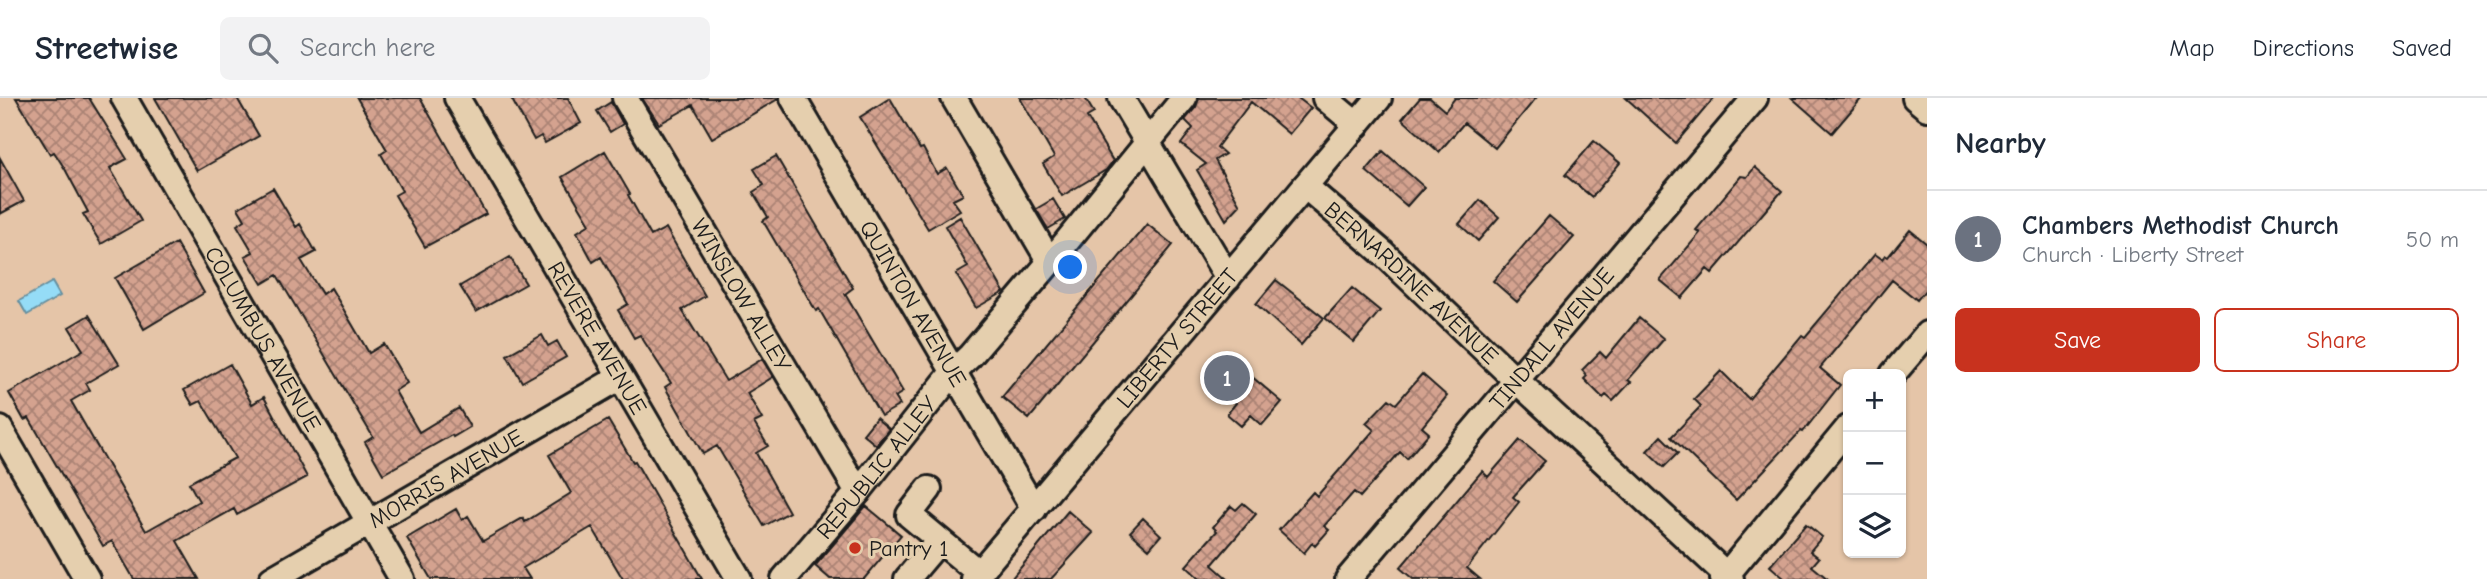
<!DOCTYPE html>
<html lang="en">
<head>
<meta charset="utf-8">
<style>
  :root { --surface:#fff; --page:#f2f2f3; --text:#1f2937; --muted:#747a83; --line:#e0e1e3; --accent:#c8321e }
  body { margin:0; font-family:"Comic Neue",sans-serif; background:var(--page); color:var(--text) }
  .controls { position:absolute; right:21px; bottom:21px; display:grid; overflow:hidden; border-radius:10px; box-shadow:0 2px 5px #0004 }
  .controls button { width:63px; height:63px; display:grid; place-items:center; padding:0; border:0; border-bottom:2px solid var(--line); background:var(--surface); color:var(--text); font:35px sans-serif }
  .you { position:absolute; left:1071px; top:170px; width:24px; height:24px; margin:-18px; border:5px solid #fff; border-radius:50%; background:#1a73e8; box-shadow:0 0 0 10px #1a73e833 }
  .badge { display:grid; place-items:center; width:46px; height:46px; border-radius:50%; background:var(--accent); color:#fff; font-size:23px; font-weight:700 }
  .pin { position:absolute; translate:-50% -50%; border:4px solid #fff; box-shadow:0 2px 7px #0006 }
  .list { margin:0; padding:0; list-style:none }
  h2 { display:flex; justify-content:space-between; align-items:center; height:91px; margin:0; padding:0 28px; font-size:30px }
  h2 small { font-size:23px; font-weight:400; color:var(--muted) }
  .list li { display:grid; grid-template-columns:46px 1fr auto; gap:21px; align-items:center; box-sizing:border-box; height:98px; padding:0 28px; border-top:2px solid var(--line) }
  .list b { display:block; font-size:26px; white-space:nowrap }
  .list p { margin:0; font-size:23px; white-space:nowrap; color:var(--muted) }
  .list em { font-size:23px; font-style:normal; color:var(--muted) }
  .actions { display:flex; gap:14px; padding:21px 28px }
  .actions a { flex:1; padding:16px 0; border:2px solid var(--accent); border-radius:10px; text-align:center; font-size:24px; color:var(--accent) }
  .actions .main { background:var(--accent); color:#fff }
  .icon { flex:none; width:38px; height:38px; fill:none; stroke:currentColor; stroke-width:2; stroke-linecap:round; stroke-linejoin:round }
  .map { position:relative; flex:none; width:1927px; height:481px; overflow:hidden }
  header { display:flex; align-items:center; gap:42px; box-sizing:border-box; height:98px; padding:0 35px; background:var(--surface); border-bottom:2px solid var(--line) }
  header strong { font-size:33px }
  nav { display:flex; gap:38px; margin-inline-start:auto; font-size:24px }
  .search { width:490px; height:63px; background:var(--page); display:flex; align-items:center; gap:18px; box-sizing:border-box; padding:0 24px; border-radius:10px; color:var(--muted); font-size:26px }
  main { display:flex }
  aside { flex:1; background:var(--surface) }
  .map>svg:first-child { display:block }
  .water { fill:#95dcf7; stroke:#658f9f; stroke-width:2 }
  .building { fill:url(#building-cross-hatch); stroke:#1c1c1c; stroke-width:2 }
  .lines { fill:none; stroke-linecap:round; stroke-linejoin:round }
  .minor-casing { stroke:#1c1c1c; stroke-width:30 }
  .minor { stroke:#e5cfae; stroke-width:24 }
  .poi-dot { fill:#c8321e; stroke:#e5cfae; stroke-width:2.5 }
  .labels { text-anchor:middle; stroke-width:6; stroke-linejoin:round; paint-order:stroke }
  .street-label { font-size:23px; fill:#1c1c1c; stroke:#e5cfae }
  .poi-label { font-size:23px; fill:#1c1c1c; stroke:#e5cfae; text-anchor:start }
</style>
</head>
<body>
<header>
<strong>Streetwise</strong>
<div class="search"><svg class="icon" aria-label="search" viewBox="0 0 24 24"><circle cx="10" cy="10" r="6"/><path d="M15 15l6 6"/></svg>Search here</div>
<nav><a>Map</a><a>Directions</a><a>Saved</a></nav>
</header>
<main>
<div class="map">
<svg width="1927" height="481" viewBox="0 0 1927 481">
  <defs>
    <pattern id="building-cross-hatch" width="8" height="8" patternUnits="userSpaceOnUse" patternTransform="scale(1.75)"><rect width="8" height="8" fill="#d4a28f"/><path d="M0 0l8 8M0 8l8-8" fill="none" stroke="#ab8374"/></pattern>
  </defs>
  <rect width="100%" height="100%" fill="#e5c5a8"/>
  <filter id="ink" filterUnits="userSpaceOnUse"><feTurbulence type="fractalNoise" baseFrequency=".0143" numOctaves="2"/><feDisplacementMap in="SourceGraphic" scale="14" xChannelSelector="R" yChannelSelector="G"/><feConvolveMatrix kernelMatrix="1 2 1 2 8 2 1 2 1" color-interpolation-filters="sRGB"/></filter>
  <g filter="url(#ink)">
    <path class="water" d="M 52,184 L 60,198 L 27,217 L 19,203 Z"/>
    <path class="building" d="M 16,0 L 89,0 L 127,61 L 110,70 L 141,123 L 101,146 L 83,116 L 88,114 L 65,71 L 54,54 L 50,56 Z
      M 155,0 L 237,0 L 259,38 L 197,73 Z
      M 357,0 L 420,0 L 486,116 L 425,149 L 395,97 L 402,93 L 381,56 L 387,52 Z
      M 511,0 L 568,0 L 581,25 L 545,45 L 541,38 L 534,42 Z
      M 642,0 L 778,0 L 778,1 L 712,40 L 693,7 L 659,26 Z
      M 890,0 L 920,51 L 923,50 L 937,76 L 947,70 L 963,97 L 953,102 L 960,112 L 928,131 L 860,19 Z
      M 1020,0 L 1085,0 L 1094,15 L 1087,19 L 1113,63 L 1106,72 L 1062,98 L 1043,66 L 1054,59 Z
      M 1199,0 L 1298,0 L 1311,10 L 1289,36 L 1251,4 L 1217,49 L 1225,56 L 1215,62 L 1240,107 L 1226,122 L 1197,72 L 1206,66 L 1181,46 L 1193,30 L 1185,22 L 1196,9 Z
      M 1420,0 L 1430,0 L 1445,13 L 1455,0 L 1536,0 L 1495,50 L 1464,25 L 1439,54 L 1402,21 Z
      M 1626,0 L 1714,0 L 1676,45 Z
      M 1792,0 L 1862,0 L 1832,35 Z
      M 611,4 L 623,26 L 610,34 L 597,13 Z
      M 1594,43 L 1620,65 L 1592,99 L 1565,77 Z
      M 605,53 L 630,96 L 628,97 L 651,138 L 666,130 L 705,198 L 682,212 L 726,283 L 762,261 L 773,279 L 747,295 L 762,321 L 754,325 L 768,348 L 756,355 L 789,414 L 764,428 L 717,348 L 703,356 L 665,289 L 671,285 L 640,237 L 634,240 L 618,212 L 628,206 L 601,159 L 593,164 L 577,134 L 590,126 L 562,79 Z
      M 1383,53 L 1424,89 L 1407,108 L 1366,73 Z
      M 776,58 L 853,190 L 845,196 L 903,294 L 895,299 L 900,307 L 881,318 L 819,211 L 816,213 L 763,123 L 768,119 L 753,94 L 764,87 L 754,71 Z
      M 0,60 L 24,103 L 0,116 Z
      M 1755,69 L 1782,93 L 1712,175 L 1707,171 L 1682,200 L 1660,182 L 1700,135 L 1696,132 L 1741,78 L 1747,79 Z
      M 273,90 L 296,129 L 300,126 L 316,154 L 301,162 L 322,196 L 331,190 L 369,255 L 384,246 L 407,285 L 395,293 L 419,334 L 459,310 L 470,329 L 453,339 L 452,337 L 383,376 L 365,344 L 373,339 L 277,177 L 262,186 L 245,158 L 253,154 L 237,127 L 245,122 L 238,110 Z
      M 1053,101 L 1065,121 L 1048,131 L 1036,111 Z
      M 1480,102 L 1499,119 L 1478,143 L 1459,126 Z
      M 1549,118 L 1574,139 L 1517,204 L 1493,183 Z
      M 960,119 L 1004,194 L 976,210 L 956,176 L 968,169 L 945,128 Z
      M 1147,126 L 1173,147 L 1029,321 L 1002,299 Z
      M 1910,132 L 1927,146 L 1927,190 L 1917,202 L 1892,182 L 1820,270 L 1840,287 L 1803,334 L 1801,333 L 1736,402 L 1671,339 L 1701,308 L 1694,301 L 1721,273 L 1749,301 L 1802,237 L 1805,239 L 1875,156 L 1882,161 L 1885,157 L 1888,159 Z
      M 176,145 L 204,195 L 144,231 L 115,180 Z
      M 510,159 L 526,186 L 476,214 L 460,188 Z
      M 1276,182 L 1324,220 L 1301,247 L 1256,206 Z
      M 1352,190 L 1380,213 L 1354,244 L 1325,220 Z
      M 89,217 L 119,266 L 86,285 L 90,292 L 71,303 L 146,433 L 199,403 L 189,385 L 235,360 L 201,303 L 193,307 L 184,292 L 230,266 L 252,306 L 264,299 L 307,379 L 237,417 L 234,411 L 177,443 L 199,481 L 134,481 L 112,443 L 103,448 L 29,320 L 24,322 L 9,295 L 83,252 L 69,229 Z
      M 1639,220 L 1664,241 L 1628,282 L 1631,284 L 1613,303 L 1606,297 L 1603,300 L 1584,281 L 1587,278 L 1582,272 L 1600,254 L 1606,260 Z
      M 542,237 L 548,248 L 557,243 L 566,259 L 522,284 L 507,257 Z
      M 1232,262 L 1282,304 L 1262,327 L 1251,317 L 1241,328 L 1227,316 L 1236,305 L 1213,285 Z
      M 1422,276 L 1447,298 L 1422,329 L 1429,335 L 1407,361 L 1400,354 L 1360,399 L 1354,394 L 1324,428 L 1329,432 L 1315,448 L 1312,445 L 1304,455 L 1279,432 L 1313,394 L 1317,398 L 1374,332 L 1366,325 L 1389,301 L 1396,306 Z
      M 876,320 L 889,331 L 876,347 L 863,336 Z
      M 608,322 L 633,364 L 635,363 L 702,481 L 623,481 L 592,429 L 523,470 L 530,481 L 431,481 L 407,440 L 456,411 L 462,422 L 468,418 L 483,443 L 523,420 L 525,424 L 571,395 L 549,357 Z
      M 1661,338 L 1678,355 L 1664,369 L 1647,353 Z
      M 1520,342 L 1545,363 L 1513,399 L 1519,404 L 1467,470 L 1480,481 L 1413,481 L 1400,470 L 1482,373 L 1488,379 Z
      M 1243,405 L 1256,416 L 1212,467 L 1228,481 L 1200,481 L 1186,468 L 1217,433 L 1213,429 L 1231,408 L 1236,412 Z
      M 866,408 L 901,437 L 864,481 L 830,481 L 815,468 Z
      M 1068,413 L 1093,435 L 1051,481 L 1011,481 Z
      M 1143,420 L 1161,437 L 1149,451 L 1130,434 Z
      M 1806,426 L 1822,439 L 1810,453 L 1819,460 L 1812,468 L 1828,481 L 1785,481 L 1770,468 Z"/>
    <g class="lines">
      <g class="minor-casing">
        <g id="minor">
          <path id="s1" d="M 124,0 L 402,481"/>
          <path id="s2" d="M 457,0 L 739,481"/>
          <path id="s3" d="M 625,0 L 858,394"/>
          <path id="s4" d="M 793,0 L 1034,411"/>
          <path d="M 954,0 L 1050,164"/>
          <path d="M 1121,0 L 1228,180"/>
          <path d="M 1325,0 L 1357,27"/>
          <path d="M 1915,0 L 1927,10"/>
          <path id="s5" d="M 1305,88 L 1383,155 L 1516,282 L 1731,481"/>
          <path d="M 1893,276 L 1927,236"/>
          <path d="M 0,331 L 87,481"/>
          <path d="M 929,391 L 909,417 L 979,475"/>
          <path id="s6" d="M 272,481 L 619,280"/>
          <path id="s7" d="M 784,481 L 858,394 L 954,273 L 970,258 L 1050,164 L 1184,0"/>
          <path d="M 907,481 L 939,443"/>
          <path id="s8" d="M 974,481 L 1379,0"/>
          <path id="s9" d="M 1348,481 L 1755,0"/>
          <path d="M 1723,481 L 1848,330"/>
        </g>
      </g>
      <use href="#minor" class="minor"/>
    </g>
  </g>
  <circle class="poi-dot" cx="855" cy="450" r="7"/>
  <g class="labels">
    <g class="street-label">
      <text dy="8" stroke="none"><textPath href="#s5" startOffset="144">BERNARDINE AVENUE</textPath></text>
      <text dy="8" stroke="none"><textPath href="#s3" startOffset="229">WINSLOW ALLEY</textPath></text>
      <text dy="8" stroke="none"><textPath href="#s4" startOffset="238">QUINTON AVENUE</textPath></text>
      <text dy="8" stroke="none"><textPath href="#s1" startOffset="278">COLUMBUS AVENUE</textPath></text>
      <text dy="8" stroke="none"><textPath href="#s9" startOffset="315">TINDALL AVENUE</textPath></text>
      <text dy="8" stroke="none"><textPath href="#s2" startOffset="278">REVERE AVENUE</textPath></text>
      <text dy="8" stroke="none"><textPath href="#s8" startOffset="315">LIBERTY STREET</textPath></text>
      <text dy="8" stroke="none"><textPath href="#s7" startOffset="145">REPUBLIC ALLEY</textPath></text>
      <text dy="8" stroke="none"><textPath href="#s6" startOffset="201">MORRIS AVENUE</textPath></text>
    </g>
    <g class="poi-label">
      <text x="869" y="458">Pantry 1</text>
    </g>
  </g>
</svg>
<div class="controls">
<button>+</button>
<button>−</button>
<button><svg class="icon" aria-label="layers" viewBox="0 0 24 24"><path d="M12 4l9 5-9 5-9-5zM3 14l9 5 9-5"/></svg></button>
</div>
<div class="you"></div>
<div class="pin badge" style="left:1227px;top:280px;background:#6b7280">1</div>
</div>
<aside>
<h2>Nearby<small></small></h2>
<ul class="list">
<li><span class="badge" style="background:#6b7280">1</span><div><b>Chambers Methodist Church</b><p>Church · Liberty Street</p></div><em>50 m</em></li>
</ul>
<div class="actions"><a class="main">Save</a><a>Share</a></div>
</aside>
</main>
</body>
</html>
